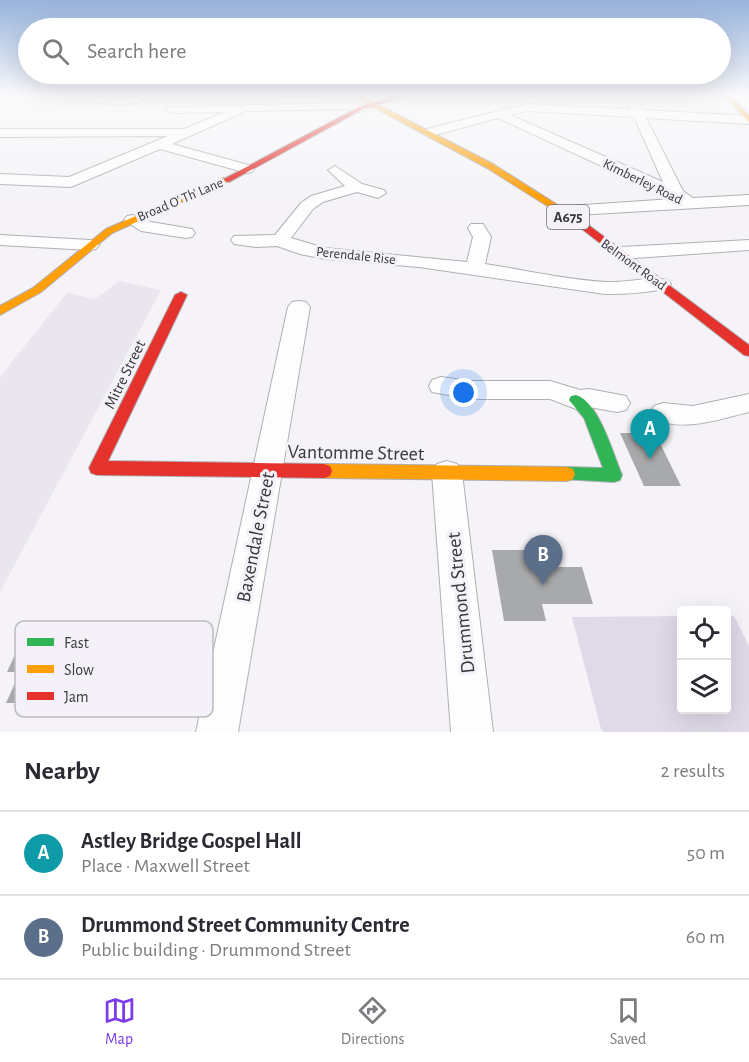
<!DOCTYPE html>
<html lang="en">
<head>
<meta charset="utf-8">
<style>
  :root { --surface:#fff; --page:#f7f7f7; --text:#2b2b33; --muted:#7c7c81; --line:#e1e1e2; --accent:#7c3aed }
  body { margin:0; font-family:"Alegreya Sans",sans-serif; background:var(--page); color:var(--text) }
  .controls { position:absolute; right:18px; bottom:18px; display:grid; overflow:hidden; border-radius:6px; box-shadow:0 6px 24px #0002 }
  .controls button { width:54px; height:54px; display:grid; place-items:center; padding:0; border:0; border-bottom:2px solid var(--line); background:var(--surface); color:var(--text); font:30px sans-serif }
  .you { position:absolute; left:464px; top:393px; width:21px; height:21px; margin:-15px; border:4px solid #fff; border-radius:50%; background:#1a73e8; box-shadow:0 0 0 9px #1a73e833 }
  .badge { display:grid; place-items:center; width:39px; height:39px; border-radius:50%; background:var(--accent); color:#fff; font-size:20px; font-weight:700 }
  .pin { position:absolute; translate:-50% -50px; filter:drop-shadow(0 2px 3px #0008) }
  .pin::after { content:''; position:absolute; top:32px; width:21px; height:18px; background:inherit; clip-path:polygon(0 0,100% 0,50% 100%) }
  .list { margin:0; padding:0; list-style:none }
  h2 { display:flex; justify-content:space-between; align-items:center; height:78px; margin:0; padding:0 24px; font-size:26px }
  h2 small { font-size:20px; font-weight:400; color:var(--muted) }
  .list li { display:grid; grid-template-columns:39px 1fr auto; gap:18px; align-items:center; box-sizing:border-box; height:84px; padding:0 24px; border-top:2px solid var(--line) }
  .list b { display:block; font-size:22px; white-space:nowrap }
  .list p { margin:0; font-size:20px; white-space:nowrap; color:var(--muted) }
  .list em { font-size:20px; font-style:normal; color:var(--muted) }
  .icon { flex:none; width:33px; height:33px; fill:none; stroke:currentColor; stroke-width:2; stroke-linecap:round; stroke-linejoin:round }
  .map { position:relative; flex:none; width:749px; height:732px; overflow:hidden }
  .search { position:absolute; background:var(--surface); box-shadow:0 6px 24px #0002; left:18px; right:18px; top:18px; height:66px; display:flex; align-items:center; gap:15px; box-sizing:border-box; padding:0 21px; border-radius:33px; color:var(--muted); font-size:22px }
  .sheet { height:246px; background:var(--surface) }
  nav { display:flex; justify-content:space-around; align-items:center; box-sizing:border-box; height:84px; border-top:2px solid var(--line); background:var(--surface); font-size:16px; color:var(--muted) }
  nav a { display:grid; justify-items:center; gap:3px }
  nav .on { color:var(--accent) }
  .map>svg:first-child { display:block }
  .built { fill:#eae6f0 }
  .green { fill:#e0dae8 }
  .building { fill:#a8a9aa }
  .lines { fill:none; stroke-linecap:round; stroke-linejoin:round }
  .street-casing { stroke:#b0afb2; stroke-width:2 }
  .fast-casing { stroke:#b0afb2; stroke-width:2 }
  .slow-casing { stroke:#b0afb2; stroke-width:2 }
  .jam-casing { stroke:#b0afb2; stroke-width:2 }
  .street { fill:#fefdfe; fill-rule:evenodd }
  .fast { fill:#30b455; fill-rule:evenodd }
  .slow { fill:#ff9f0a; fill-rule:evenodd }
  .jam { fill:#e5322d; fill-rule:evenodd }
  .labels { text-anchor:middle; stroke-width:6; stroke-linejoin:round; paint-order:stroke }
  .far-street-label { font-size:14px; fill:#39383b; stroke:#f4f1f9 }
  .shield { fill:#f4f1f9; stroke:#717074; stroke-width:1.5 }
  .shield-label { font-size:15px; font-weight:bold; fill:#39383b }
  .street-label { font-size:16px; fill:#39383b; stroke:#f4f1f9 }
  .near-street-label { font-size:20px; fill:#39383b; stroke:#f4f1f9 }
  .key { fill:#f4f1f9; stroke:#bcbac0; stroke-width:1.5 }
  .key-label { font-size:16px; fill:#39383b }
</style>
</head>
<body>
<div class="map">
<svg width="749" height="732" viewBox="0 0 749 732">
  <rect width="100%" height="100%" fill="#f5f3f7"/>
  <path class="built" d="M 119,281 L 161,290 L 0,592 L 0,377 L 67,293 L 95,299 Z"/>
  <path class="green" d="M 681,616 L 682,710 L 726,710 L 727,616 L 734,616 L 749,646 L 749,732 L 604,732 L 601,729 L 572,617 Z"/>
  <path class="building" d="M 620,433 L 655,433 L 681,486 L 644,486 Z
    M 492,550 L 528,550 L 533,567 L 582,567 L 593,604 L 542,604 L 546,621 L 504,621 Z
    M 63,623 L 182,623 L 181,628 L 192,628 L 178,686 L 68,686 L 61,703 L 6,703 L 20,672 L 7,672 L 24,635 L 58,635 Z"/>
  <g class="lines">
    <g class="street-casing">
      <path id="street" d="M 82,96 L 137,97 L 143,100 C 133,108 92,104 82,96 Z
        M 625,96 L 635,96 L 643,110 L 749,116 L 749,124 L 646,118 L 683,191 L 693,198 L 749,195 L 749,205 L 559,216 L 551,211 L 553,207 L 673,199 L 498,118 L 428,137 L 422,133 L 423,130 L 527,104 L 630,109 ZM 527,111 L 634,117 L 663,182 L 510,115 Z
        M 348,103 L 365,106 L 367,108 L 361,112 L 348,109 L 246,111 L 172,144 L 252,166 L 254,169 L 252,172 L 247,173 L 160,149 L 71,187 L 0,184 L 0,174 L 69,177 L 168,136 L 0,137 L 0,129 L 184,129 L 225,112 L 171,113 L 165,109 L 167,107 Z
        M 335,166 L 362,184 L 384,190 L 386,193 L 378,198 L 357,192 L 323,202 L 313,209 L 291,238 L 325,248 L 467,262 L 473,237 L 468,228 L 471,224 L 483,224 L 491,237 L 485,264 C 525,270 567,280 607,282 C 626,283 651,276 668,280 L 671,284 L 668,288 C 647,293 626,294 605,294 L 419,267 L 325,259 L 300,254 L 277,246 L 256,247 L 234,244 L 231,240 L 234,236 L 275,235 L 301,203 L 311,196 L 345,186 L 328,170 Z
        M 133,215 L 151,222 L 192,229 L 195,233 L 192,237 L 186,238 L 141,231 L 124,220 L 127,216 Z
        M 0,235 L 90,240 L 96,241 L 99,245 L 96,249 L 90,250 L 0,245 Z
        M 749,240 L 749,250 L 621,259 L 614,257 L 612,253 L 614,249 L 621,247 Z
        M 299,301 L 306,302 L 310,307 L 238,732 L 196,732 L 288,307 L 292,302 Z
        M 441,377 L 470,381 L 550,381 L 580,390 L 589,389 L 626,396 L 630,403 L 626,410 L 617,412 L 589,407 L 576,409 L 550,399 L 470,399 L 432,392 L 429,386 L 432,380 Z
        M 749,394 L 749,412 C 716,420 688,431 654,420 L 650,413 L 654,406 L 663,403 L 693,406 Z
        M 447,461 L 457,464 L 462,473 L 493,732 L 451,732 L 432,473 L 437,464 Z"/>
    </g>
    <g class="fast-casing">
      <path id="fast" d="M 576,395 C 599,402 613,454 622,475 L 620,480 L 614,482 L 561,479 L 559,474 L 561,469 L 567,467 L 603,468 L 584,418 L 569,400 L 571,396 Z"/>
    </g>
    <g class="slow-casing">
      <path id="slow" d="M 353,96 L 361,96 L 493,164 L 581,220 L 573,222 L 487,168 Z
        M 725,96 L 731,96 L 749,116 L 749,122 Z
        M 223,178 L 230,180 L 112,233 L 41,292 L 0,315 L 0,306 L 33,288 L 106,229 Z
        M 324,464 L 567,467 L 573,469 L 575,474 L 573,479 L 567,481 L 324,478 L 318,476 L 316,471 L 318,466 Z"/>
    </g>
    <g class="jam-casing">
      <path id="jam" d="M 397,96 L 407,96 L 363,109 L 229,182 L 222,180 L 359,107 Z
        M 573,218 L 579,218 L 749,345 L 749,356 L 744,355 L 573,222 Z
        M 181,292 L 187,295 L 108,461 L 324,464 L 330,466 L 332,471 L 330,476 L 324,478 L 97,475 L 91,473 L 89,468 L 175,295 Z"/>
    </g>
    <use href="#street" class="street"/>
    <use href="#fast" class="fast"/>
    <use href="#slow" class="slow"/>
    <use href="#jam" class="jam"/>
  </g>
  <linearGradient id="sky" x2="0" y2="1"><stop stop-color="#97b3dd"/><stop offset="0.48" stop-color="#fafafb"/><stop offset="1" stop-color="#fafafb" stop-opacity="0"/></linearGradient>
  <rect width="749" height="198" fill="url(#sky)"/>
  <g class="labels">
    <g class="far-street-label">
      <text transform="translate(643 181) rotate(26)" y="5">Kimberley Road</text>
      <text transform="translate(180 199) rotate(-23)" y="5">Broad O' Th' Lane</text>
      <text transform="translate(356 255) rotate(6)" y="5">Perendale Rise</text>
      <text transform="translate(634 264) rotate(36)" y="5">Belmont Road</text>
    </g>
    <rect class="shield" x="547" y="205" width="42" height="24" rx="4.5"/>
    <g class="shield-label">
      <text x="568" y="222">A675</text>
    </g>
    <g class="street-label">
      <text transform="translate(124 374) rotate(-64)" y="6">Mitre Street</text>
    </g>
    <g class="near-street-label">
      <text transform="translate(356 452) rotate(1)" y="7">Vantomme Street</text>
      <text transform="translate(255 537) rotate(-79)" y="7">Baxendale Street</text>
      <text transform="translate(460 603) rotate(-96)" y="7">Drummond Street</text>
    </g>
  </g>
  <rect x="15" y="621" width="198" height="96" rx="9" class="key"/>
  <rect x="27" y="638" width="27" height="8" fill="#30b455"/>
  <rect x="27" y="665" width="27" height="8" fill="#ff9f0a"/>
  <rect x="27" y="692" width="27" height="8" fill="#e5322d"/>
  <g class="key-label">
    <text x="64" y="648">Fast</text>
    <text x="64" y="675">Slow</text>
    <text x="64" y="702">Jam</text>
  </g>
</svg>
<div class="controls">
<button><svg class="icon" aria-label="locate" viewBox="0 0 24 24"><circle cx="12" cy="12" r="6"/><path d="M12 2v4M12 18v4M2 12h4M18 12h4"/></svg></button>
<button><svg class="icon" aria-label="layers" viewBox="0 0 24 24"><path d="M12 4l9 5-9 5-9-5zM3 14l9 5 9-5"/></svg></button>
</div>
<div class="you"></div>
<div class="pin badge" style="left:650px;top:459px;background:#0f9aa8">A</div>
<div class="pin badge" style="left:543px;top:585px;background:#5c6f8a">B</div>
<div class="search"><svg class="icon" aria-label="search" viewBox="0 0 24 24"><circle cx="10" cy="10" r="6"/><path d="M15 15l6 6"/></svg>Search here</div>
</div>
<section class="sheet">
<h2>Nearby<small>2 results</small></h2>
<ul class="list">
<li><span class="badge" style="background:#0f9aa8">A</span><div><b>Astley Bridge Gospel Hall</b><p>Place · Maxwell Street</p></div><em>50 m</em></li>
<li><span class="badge" style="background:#5c6f8a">B</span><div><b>Drummond Street Community Centre</b><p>Public building · Drummond Street</p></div><em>60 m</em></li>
</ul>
</section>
<nav>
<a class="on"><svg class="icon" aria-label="map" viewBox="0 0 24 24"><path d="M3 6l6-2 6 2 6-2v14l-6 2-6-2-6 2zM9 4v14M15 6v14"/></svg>Map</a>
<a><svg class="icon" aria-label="directions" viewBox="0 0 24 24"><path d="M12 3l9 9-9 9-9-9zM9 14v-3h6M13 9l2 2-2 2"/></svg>Directions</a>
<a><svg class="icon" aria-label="saved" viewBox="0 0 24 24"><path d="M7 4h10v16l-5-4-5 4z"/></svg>Saved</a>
</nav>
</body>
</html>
